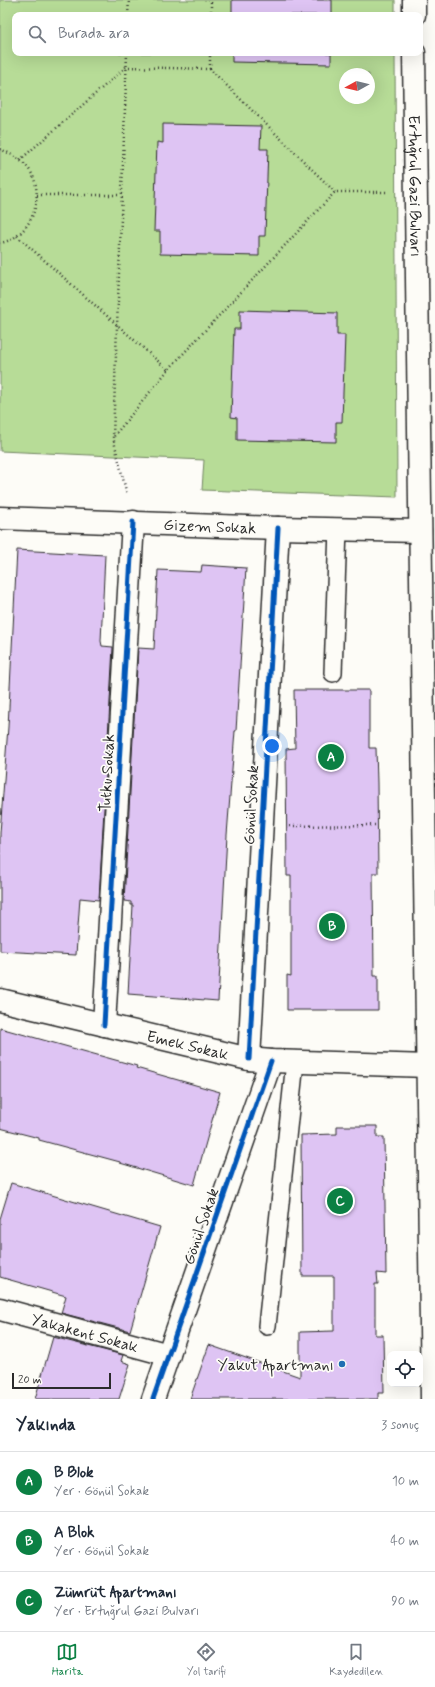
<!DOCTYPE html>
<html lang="tr">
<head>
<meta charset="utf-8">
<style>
  :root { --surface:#fff; --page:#f2f2f3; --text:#1f2937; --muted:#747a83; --line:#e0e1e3; --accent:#0b8043 }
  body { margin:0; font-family:Mynerve,sans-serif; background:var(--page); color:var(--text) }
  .controls { position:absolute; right:12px; bottom:12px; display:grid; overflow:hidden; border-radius:8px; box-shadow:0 4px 16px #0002 }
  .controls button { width:36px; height:36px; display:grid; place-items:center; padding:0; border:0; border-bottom:1px solid var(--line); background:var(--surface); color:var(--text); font:20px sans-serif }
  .compass { position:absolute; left:339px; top:68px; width:36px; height:36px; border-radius:50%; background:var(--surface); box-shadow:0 4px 16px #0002; rotate:262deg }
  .scale { position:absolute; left:12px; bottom:10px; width:99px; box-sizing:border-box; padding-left:4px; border:2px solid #2b2b2b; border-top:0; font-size:11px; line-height:14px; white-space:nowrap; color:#2b2b2b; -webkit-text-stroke:3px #fdfcf7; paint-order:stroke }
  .you { position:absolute; left:272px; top:746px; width:14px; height:14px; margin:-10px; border:3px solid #fff; border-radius:50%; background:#1a73e8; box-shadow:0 0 0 6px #1a73e833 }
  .badge { display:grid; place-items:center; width:26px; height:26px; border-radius:50%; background:var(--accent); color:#fff; font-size:13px; font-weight:700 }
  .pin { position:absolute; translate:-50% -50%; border:2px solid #fff; box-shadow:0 1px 4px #0006 }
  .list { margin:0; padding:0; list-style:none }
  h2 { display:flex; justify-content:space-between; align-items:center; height:52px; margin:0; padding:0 16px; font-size:17px }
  h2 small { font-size:13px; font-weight:400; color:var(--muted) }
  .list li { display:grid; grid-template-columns:26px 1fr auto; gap:12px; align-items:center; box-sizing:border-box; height:60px; padding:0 16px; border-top:1px solid var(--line) }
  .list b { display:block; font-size:15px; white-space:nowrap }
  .list p { margin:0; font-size:13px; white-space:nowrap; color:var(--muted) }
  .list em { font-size:13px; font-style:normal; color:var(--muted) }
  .icon { flex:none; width:22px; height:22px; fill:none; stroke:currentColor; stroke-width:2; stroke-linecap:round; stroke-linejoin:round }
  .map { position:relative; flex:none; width:435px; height:1399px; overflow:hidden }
  .search { position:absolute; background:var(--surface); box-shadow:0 4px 16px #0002; left:12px; right:12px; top:12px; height:44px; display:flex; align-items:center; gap:10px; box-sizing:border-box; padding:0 14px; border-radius:8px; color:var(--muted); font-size:15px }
  .sheet { height:232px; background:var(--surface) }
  nav { display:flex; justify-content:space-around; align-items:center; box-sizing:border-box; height:56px; border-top:1px solid var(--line); background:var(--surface); font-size:11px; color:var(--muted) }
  nav a { display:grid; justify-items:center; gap:2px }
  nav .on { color:var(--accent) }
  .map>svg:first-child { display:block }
  .green { fill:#b7dc97; stroke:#718461; fill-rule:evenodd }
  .building { fill:#dec4f3; stroke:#2b2b2b }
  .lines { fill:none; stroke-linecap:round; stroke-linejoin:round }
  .service-casing { stroke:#2b2b2b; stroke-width:20 }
  .minor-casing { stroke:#2b2b2b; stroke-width:25 }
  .secondary-casing { stroke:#2b2b2b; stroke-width:25 }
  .path { stroke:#2b2b2b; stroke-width:2.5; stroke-dasharray:1 3; stroke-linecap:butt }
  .service { stroke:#fdfcf7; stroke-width:17 }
  .minor { stroke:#fdfcf7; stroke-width:22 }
  .secondary { stroke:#fdfcf7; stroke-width:22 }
  .cycleway-casing { stroke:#fdfcf7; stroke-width:8 }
  .cycleway { stroke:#0057b8; stroke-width:5 }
  .poi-dot { fill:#1f6fb2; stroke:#fdfcf7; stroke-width:1.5 }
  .labels { text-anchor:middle; stroke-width:3.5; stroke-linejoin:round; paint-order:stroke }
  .street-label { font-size:16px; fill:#2b2b2b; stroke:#fdfcf7 }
  .poi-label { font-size:16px; fill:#2b2b2b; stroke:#fdfcf7; text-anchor:end }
</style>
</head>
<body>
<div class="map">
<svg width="435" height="1399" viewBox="0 0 435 1399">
  <rect width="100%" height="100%" fill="#fdfcf7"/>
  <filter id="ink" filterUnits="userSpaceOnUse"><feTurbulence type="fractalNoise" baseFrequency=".025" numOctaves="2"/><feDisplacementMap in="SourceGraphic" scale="8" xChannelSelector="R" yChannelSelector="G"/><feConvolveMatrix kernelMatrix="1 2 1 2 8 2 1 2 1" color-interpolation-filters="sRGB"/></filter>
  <g filter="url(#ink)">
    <path class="green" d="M 0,0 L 395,0 L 395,15 L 15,15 L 15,53 L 395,53 L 397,497 L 202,490 L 204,460 L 0,451 ZM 345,74 L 369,74 L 369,98 L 345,98 Z"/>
    <path class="building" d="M 232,0 L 332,0 L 332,15 L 232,15 Z
      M 232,53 L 331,53 L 331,64 L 232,62 Z
      M 163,124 L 261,126 L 260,149 L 268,149 L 265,236 L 259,236 L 259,256 L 160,254 L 160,231 L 154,231 L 157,142 L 163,143 Z
      M 240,310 L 337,313 L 337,335 L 345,335 L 342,422 L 336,422 L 336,442 L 237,440 L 237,418 L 231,417 L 234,329 L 240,329 Z
      M 17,550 L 105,555 L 101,641 L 102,646 L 113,647 L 99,900 L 80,898 L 76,955 L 0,951 L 0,833 L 8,727 Z
      M 202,565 L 246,568 L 236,731 L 235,731 L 227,835 L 218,1001 L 128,994 L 133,905 L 131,905 L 131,902 L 124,901 L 138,648 L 154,649 L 158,570 L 201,572 Z
      M 294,690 L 369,690 L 369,748 L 376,748 L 377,783 L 378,873 L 373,873 L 374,976 L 378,976 L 378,1010 L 287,1010 L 287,975 L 291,976 L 291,876 L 287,876 L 286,749 L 295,748 Z
      M 0,1028 L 137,1066 L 136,1068 L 220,1092 L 194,1185 L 120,1163 L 120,1162 L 39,1140 L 39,1138 L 0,1128 Z
      M 337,1126 L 377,1126 L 377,1137 L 384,1137 L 386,1274 L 377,1273 L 378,1284 L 375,1284 L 375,1335 L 383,1335 L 384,1393 L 378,1393 L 378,1399 L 190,1399 L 209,1345 L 300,1377 L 300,1332 L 334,1331 L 334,1276 L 302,1276 L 301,1135 L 337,1134 Z
      M 11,1183 L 160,1227 L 130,1331 L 61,1313 L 66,1296 L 0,1277 L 0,1219 Z
      M 53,1337 L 123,1355 L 121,1361 L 130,1364 L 119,1399 L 35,1399 Z"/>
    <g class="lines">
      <g class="service-casing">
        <path id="service" d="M 333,673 L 338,529
          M 267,1326 L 295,1062"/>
      </g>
      <g class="minor-casing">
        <g id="minor">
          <path id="s1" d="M 0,518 L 278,528 L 420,531"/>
          <path id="s2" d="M 0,1000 L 249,1059 L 271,1061 L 428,1066"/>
          <path d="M 104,1025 L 133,522"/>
          <path d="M 249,1059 L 278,528"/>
          <path id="s3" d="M 0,1309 L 169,1355"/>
          <path d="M 153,1399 L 271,1061"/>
        </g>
      </g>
      <g class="secondary-casing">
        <g id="secondary">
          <path d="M 414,0 L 414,15"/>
          <path id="s4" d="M 414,53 L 432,1399"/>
        </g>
      </g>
      <path class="path" d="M 128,15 L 129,0
        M 211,15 L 211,0
        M 127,53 L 113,437 L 127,495
        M 210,69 L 210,53
        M 0,149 C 14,155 29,164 34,179 C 43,205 28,238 0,243
        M 20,160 L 126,67 L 210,69 L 335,192
        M 37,195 L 121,195
        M 17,236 L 168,370 L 335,192 L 389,192
        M 114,436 L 168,370
        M 290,826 L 375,825"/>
      <use href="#service" class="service"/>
      <use href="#minor" class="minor"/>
      <use href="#secondary" class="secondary"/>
      <g class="cycleway-casing">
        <path id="cycleway" d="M 104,1025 L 133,522
          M 249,1059 L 278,528
          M 153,1399 L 271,1061"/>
      </g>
      <use href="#cycleway" class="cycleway"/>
    </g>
  </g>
  <circle class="poi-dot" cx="342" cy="1364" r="4"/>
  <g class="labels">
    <g class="street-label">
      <text dy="6" stroke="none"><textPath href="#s4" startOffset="133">Ertuğrul Gazi Bulvarı</textPath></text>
      <text dy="6" stroke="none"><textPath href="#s1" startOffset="210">Gizem Sokak</textPath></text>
      <text transform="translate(106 773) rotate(-87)" y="6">Tutku Sokak</text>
      <text transform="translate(250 805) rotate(-87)" y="6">Gönül Sokak</text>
      <text dy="6" stroke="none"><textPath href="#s2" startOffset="193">Emek Sokak</textPath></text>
      <text transform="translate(200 1226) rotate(-71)" y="6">Gönül Sokak</text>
      <text dy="6" stroke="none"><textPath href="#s3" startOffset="88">Yakakent Sokak</textPath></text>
    </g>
    <g class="poi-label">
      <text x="334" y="1370">Yakut Apartmanı</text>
    </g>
  </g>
</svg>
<div class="controls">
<button><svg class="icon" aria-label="locate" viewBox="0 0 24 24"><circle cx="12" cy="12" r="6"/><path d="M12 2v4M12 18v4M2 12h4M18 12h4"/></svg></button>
</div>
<svg class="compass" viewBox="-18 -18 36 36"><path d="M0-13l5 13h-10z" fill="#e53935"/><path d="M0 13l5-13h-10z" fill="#747a83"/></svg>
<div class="scale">20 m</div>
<div class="you"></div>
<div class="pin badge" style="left:331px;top:757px">A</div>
<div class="pin badge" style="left:332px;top:926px">B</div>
<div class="pin badge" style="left:340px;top:1201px">C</div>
<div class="search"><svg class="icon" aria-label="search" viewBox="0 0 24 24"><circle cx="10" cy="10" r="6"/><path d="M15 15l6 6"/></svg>Burada ara</div>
</div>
<section class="sheet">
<h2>Yakında<small>3 sonuç</small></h2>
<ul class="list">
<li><span class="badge">A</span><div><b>B Blok</b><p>Yer · Gönül Sokak</p></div><em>10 m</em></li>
<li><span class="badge">B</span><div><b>A Blok</b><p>Yer · Gönül Sokak</p></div><em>40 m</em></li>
<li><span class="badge">C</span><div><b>Zümrüt Apartmanı</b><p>Yer · Ertuğrul Gazi Bulvarı</p></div><em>90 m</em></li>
</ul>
</section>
<nav>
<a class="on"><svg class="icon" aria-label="map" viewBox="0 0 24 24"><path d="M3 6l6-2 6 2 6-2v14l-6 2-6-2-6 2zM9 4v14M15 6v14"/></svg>Harita</a>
<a><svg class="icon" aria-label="directions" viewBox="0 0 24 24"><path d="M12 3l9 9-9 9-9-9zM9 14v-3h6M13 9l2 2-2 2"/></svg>Yol tarifi</a>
<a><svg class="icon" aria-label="saved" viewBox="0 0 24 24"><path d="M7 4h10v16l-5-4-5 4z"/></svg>Kaydedilen</a>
</nav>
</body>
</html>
